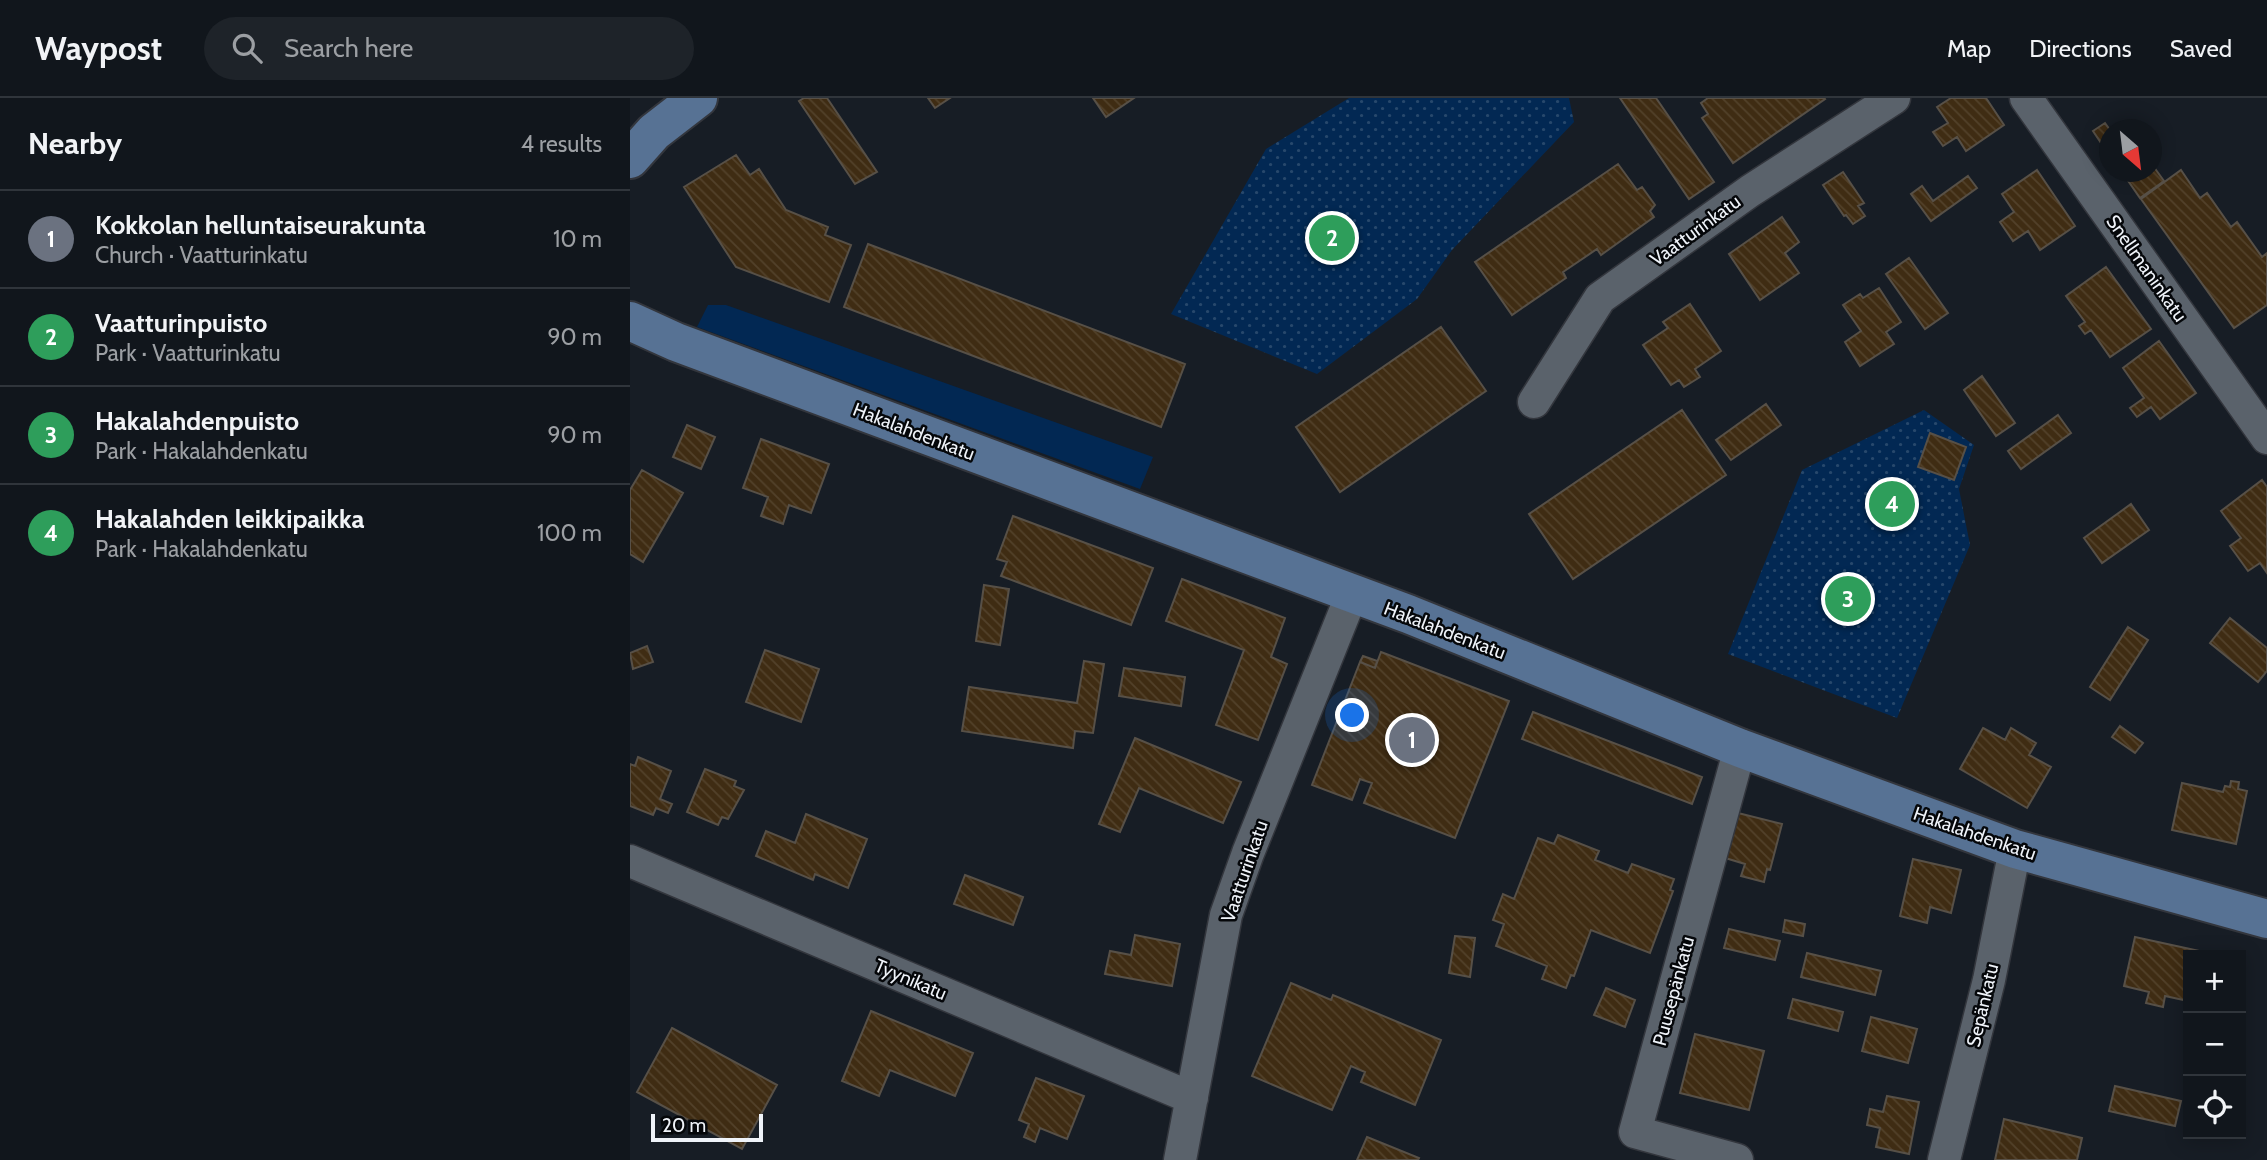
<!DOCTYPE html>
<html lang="en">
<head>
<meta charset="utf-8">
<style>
  :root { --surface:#11161c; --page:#1e2329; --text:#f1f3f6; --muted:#9c9fa3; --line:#30353b; --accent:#2563eb }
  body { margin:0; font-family:Cabin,sans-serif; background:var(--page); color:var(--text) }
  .controls { position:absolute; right:21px; bottom:21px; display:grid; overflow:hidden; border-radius:0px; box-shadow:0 4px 18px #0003 }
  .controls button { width:63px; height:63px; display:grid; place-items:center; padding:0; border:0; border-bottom:2px solid var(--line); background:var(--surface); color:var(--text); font:35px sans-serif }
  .compass { position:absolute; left:1469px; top:21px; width:63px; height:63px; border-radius:50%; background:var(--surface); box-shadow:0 4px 18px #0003; rotate:152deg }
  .scale { position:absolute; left:21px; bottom:18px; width:112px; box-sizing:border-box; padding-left:7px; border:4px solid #eff3f9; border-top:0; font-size:19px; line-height:24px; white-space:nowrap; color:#eff3f9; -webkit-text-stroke:5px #05070a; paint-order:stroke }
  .you { position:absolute; left:723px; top:618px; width:24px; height:24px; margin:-18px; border:5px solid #fff; border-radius:50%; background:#1a73e8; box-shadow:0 0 0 10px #1a73e833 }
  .badge { display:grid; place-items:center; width:46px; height:46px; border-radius:50%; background:var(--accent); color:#fff; font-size:23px; font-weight:700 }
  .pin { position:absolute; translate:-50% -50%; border:4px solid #fff; box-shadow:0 2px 7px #0006 }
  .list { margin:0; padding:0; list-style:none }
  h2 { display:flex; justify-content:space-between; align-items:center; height:91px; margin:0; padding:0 28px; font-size:30px }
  h2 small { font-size:23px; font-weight:400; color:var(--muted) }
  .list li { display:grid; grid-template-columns:46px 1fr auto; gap:21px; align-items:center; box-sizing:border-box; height:98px; padding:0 28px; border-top:2px solid var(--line) }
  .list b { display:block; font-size:26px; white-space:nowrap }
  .list p { margin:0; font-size:23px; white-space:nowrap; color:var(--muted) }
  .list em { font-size:23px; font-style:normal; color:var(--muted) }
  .icon { flex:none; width:38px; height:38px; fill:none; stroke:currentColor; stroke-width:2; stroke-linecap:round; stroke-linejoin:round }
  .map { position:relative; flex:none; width:1637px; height:1062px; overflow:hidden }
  header { display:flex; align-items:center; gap:42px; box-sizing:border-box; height:98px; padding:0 35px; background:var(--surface); border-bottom:2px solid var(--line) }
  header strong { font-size:33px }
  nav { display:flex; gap:38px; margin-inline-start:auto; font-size:24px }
  .search { width:490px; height:63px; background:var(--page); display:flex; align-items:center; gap:18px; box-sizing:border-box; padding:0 24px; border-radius:38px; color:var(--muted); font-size:26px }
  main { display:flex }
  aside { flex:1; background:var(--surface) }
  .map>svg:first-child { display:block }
  .green { fill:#022853 }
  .park { fill:url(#park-dots) }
  .building { fill:url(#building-back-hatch); stroke:#575047; stroke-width:2 }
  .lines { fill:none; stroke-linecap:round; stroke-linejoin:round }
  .street-casing { stroke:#33363d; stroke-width:35 }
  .secondary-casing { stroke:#33363d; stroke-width:42 }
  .street { stroke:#5a626b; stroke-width:32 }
  .secondary { stroke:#577294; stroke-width:38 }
  .labels { text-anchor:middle; stroke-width:5; stroke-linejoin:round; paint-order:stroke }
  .street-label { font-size:19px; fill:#eff3f9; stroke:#05070a }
</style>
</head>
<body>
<header>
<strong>Waypost</strong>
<div class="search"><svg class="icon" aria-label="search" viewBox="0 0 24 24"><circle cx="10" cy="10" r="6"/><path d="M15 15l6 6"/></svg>Search here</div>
<nav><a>Map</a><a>Directions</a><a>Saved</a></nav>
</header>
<main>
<aside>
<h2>Nearby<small>4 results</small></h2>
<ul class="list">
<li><span class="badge" style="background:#6b7280">1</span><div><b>Kokkolan helluntaiseurakunta</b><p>Church · Vaatturinkatu</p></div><em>10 m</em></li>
<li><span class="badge" style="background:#2e9e5b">2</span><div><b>Vaatturinpuisto</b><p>Park · Vaatturinkatu</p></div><em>90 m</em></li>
<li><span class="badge" style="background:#2e9e5b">3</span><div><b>Hakalahdenpuisto</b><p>Park · Hakalahdenkatu</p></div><em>90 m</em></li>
<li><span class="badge" style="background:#2e9e5b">4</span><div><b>Hakalahden leikkipaikka</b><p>Park · Hakalahdenkatu</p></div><em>100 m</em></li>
</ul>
</aside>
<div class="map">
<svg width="1637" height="1062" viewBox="0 0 1637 1062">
  <defs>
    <pattern id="park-dots" width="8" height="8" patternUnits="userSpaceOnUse" patternTransform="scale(1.75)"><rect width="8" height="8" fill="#022853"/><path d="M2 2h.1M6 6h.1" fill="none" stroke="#27486c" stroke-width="1.8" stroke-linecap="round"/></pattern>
    <pattern id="building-back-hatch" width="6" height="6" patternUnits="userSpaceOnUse" patternTransform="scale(1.75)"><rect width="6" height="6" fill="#3f2c13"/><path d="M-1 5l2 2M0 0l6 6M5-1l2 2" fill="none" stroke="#52412a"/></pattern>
  </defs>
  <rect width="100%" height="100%" fill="#171d25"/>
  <path class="green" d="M 78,207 L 96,207 L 523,359 L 510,391 L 67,229 Z"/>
  <path class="park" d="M 719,0 L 939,0 L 944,24 L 822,152 L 787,201 L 687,276 L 541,216 L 636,51 Z
    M 1294,312 L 1344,347 L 1329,391 L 1340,447 L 1267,620 L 1098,556 L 1172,372 Z"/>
  <path class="building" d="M 174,0 L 197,0 L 247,74 L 225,86 L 169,3 Z
    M 298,0 L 320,0 L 305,10 Z
    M 463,0 L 504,0 L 476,19 Z
    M 990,0 L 1026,0 L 1084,84 L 1059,101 Z
    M 1078,0 L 1194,0 L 1195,1 L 1103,65 L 1072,20 L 1078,16 L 1071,5 Z
    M 1321,0 L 1356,0 L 1374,27 L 1336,53 L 1327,39 L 1313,48 L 1303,34 L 1318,25 L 1307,9 Z
    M 1475,25 L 1480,32 L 1479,57 L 1463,33 Z
    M 106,57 L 120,77 L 129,71 L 156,112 L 198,129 L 195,137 L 221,147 L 199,204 L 106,169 L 54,89 Z
    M 1521,65 L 1534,83 L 1510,100 L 1492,74 L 1521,74 Z
    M 988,66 L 1007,92 L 1012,89 L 1025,107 L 1020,113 L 1024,119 L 971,157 L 967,151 L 933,174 L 936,180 L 882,217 L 845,164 Z
    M 1407,72 L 1445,128 L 1410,152 L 1398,133 L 1383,143 L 1370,124 L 1384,114 L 1372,96 Z
    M 1551,72 L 1570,100 L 1577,95 L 1601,129 L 1607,124 L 1632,159 L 1637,155 L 1637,207 L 1604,230 L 1511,101 Z
    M 1213,74 L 1234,105 L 1228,108 L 1235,118 L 1223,126 L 1216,117 L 1214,118 L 1193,87 Z
    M 1338,78 L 1347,90 L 1301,123 L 1281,96 L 1292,88 L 1303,103 Z
    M 1152,119 L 1169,144 L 1155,155 L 1169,175 L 1130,202 L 1099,156 Z
    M 238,146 L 555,266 L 531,329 L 214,209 Z
    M 1279,160 L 1318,215 L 1295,231 L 1256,176 Z
    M 1476,169 L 1521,231 L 1480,259 L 1461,232 L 1455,236 L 1449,228 L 1455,224 L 1436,198 Z
    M 1249,190 L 1271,224 L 1256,234 L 1264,246 L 1230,268 L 1215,244 L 1231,233 L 1213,207 L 1230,196 L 1233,200 Z
    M 1060,206 L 1091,253 L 1065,271 L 1070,279 L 1054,289 L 1049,282 L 1041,287 L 1013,247 L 1038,230 L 1033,224 Z
    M 811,229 L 856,293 L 710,394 L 666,329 Z
    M 1529,243 L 1566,295 L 1530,321 L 1521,309 L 1507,319 L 1500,310 L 1514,300 L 1493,270 Z
    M 1352,278 L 1385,325 L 1366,338 L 1334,292 Z
    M 1136,306 L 1151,327 L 1101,362 L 1086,342 Z
    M 1052,312 L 1096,377 L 943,481 L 899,416 Z
    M 1428,317 L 1441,335 L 1391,371 L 1378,353 Z
    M 57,327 L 85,339 L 71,371 L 43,359 Z
    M 1300,335 L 1336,349 L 1324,382 L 1288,369 Z
    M 131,341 L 199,366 L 181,415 L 159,407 L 153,426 L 131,418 L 138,399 L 113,390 Z
    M 12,372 L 53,395 L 13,464 L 0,456 L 0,392 Z
    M 1632,382 L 1637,389 L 1637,475 L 1630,465 L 1618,473 L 1600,448 L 1611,440 L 1591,413 Z
    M 1501,406 L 1519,432 L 1472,465 L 1454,440 Z
    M 383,418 L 523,470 L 501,527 L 371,478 L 377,464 L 367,461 Z
    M 552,481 L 655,520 L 641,559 L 657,566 L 628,642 L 586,627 L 614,552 L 536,523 Z
    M 354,487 L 379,491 L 370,547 L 346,543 Z
    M 1600,520 L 1637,550 L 1637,573 L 1628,584 L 1580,545 Z
    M 1498,529 L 1518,542 L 1480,602 L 1460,589 Z
    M 17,548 L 23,564 L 3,571 L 0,555 Z
    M 135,552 L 189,571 L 171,624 L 116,604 Z
    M 751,554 L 879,603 L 825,740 L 734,705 L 742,685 L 730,681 L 722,702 L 682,687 L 730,564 L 745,570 Z
    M 733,558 L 747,563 L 745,570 L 730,564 Z
    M 454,563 L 474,566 L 463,635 L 445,633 L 443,650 L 332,633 L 339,589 L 447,605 Z
    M 494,570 L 555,579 L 551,608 L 489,598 Z
    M 903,614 L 1072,679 L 1062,706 L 892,641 Z
    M 1490,628 L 1513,645 L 1505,655 L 1482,639 Z
    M 1353,630 L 1375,642 L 1381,630 L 1406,645 L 1399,657 L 1421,669 L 1397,710 L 1330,671 Z
    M 505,640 L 611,684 L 593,725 L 509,690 L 490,734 L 469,726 Z
    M 8,659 L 41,673 L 30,701 L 42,706 L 38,715 L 26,710 L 23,717 L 0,708 L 0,666 L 5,668 Z
    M 75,671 L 106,683 L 104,688 L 114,692 L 98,721 L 92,719 L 88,727 L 57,714 Z
    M 1601,683 L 1609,684 L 1608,691 L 1617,693 L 1606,746 L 1542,732 L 1552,685 L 1593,694 L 1595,688 L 1600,689 Z
    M 1104,714 L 1152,726 L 1140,772 L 1137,771 L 1134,784 L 1111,778 L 1115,766 L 1092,759 Z
    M 176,716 L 237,741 L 218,790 L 185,776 L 183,782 L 126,758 L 136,733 L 165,745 Z
    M 928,737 L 969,753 L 965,762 L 998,775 L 1002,766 L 1044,781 L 1040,792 L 1043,793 L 1020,855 L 961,832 L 944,878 L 941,877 L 936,890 L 912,881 L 917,868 L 866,848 L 874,826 L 863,822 L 873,796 L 884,801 L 908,740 L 924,746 Z
    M 1283,761 L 1331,772 L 1321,815 L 1300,809 L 1297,825 L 1270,818 Z
    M 335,777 L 393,799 L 383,827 L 324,806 Z
    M 1155,822 L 1175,826 L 1173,838 L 1153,834 Z
    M 1099,831 L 1150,843 L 1145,862 L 1094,850 Z
    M 505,837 L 550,846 L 542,888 L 475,876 L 480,853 L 501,857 Z
    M 825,838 L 845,840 L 840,879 L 819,875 Z
    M 1505,839 L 1574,854 L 1573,857 L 1558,857 L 1558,903 L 1535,898 L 1533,909 L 1516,905 L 1519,894 L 1494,888 Z
    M 1177,855 L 1251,873 L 1245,897 L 1171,879 Z
    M 661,885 L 701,902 L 703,897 L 811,942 L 785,1007 L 731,984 L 735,974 L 721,968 L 702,1012 L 622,978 Z
    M 976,890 L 1005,902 L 995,929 L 964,917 Z
    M 1163,901 L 1213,914 L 1208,933 L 1158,920 Z
    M 241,913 L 343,955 L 325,998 L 260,972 L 249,998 L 212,983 Z
    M 1241,919 L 1287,931 L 1278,965 L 1232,953 Z
    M 42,930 L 147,987 L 112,1051 L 7,994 Z
    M 1065,936 L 1134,953 L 1119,1012 L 1050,995 Z
    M 406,980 L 454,998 L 437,1041 L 410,1030 L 405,1044 L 394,1039 L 399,1026 L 389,1022 Z
    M 1485,988 L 1551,1003 L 1545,1028 L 1479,1013 Z
    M 1257,998 L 1289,1004 L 1279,1056 L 1246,1049 L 1250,1030 L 1237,1027 L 1240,1011 L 1253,1014 Z
    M 1374,1021 L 1452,1040 L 1447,1062 L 1365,1062 Z
    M 737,1039 L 789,1060 L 788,1062 L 727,1062 Z"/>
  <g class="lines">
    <g class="street-casing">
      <path id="street" d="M 1396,0 L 1637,340
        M 904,304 L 970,200 L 1120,93 L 1264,0
        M 0,763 L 562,1000
        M 550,1062 L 596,817 L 618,755 L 722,496
        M 1107,1062 L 1005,1034 L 1110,650
        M 1314,1062 L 1359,882 L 1385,751"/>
    </g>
    <g class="secondary-casing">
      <path id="secondary" d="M 0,61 L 24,34 L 68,0
        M 0,223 L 46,244 L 778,516 L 1110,650 L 1385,751 L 1637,821"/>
    </g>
    <use href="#street" class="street"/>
    <use href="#secondary" class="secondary"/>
  </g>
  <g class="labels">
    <g class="street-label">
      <text transform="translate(1065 132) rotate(-36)" y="7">Vaatturinkatu</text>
      <text transform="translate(1517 170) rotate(55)" y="7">Snellmaninkatu</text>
      <text transform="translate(284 333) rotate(21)" y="7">Hakalahdenkatu</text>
      <text transform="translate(815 532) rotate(21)" y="7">Hakalahdenkatu</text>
      <text transform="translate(1345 735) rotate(19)" y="7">Hakalahdenkatu</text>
      <text transform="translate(614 773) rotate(-71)" y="7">Vaatturinkatu</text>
      <text transform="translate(281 881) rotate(23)" y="7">Tyynikatu</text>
      <text transform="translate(1043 893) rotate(-75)" y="7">Puusepänkatu</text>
      <text transform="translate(1352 907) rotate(-77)" y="7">Sepänkatu</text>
    </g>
  </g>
</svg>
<div class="controls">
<button>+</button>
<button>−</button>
<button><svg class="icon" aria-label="locate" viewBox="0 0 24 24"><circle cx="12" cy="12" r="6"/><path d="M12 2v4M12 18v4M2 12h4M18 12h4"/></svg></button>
</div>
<svg class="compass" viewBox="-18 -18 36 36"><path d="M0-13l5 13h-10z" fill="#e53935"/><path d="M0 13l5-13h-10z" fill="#9c9fa3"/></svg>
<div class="scale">20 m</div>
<div class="you"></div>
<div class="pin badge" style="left:782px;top:642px;background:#6b7280">1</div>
<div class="pin badge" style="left:702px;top:140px;background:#2e9e5b">2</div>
<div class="pin badge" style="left:1218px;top:501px;background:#2e9e5b">3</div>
<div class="pin badge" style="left:1262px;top:406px;background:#2e9e5b">4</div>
</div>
</main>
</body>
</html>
